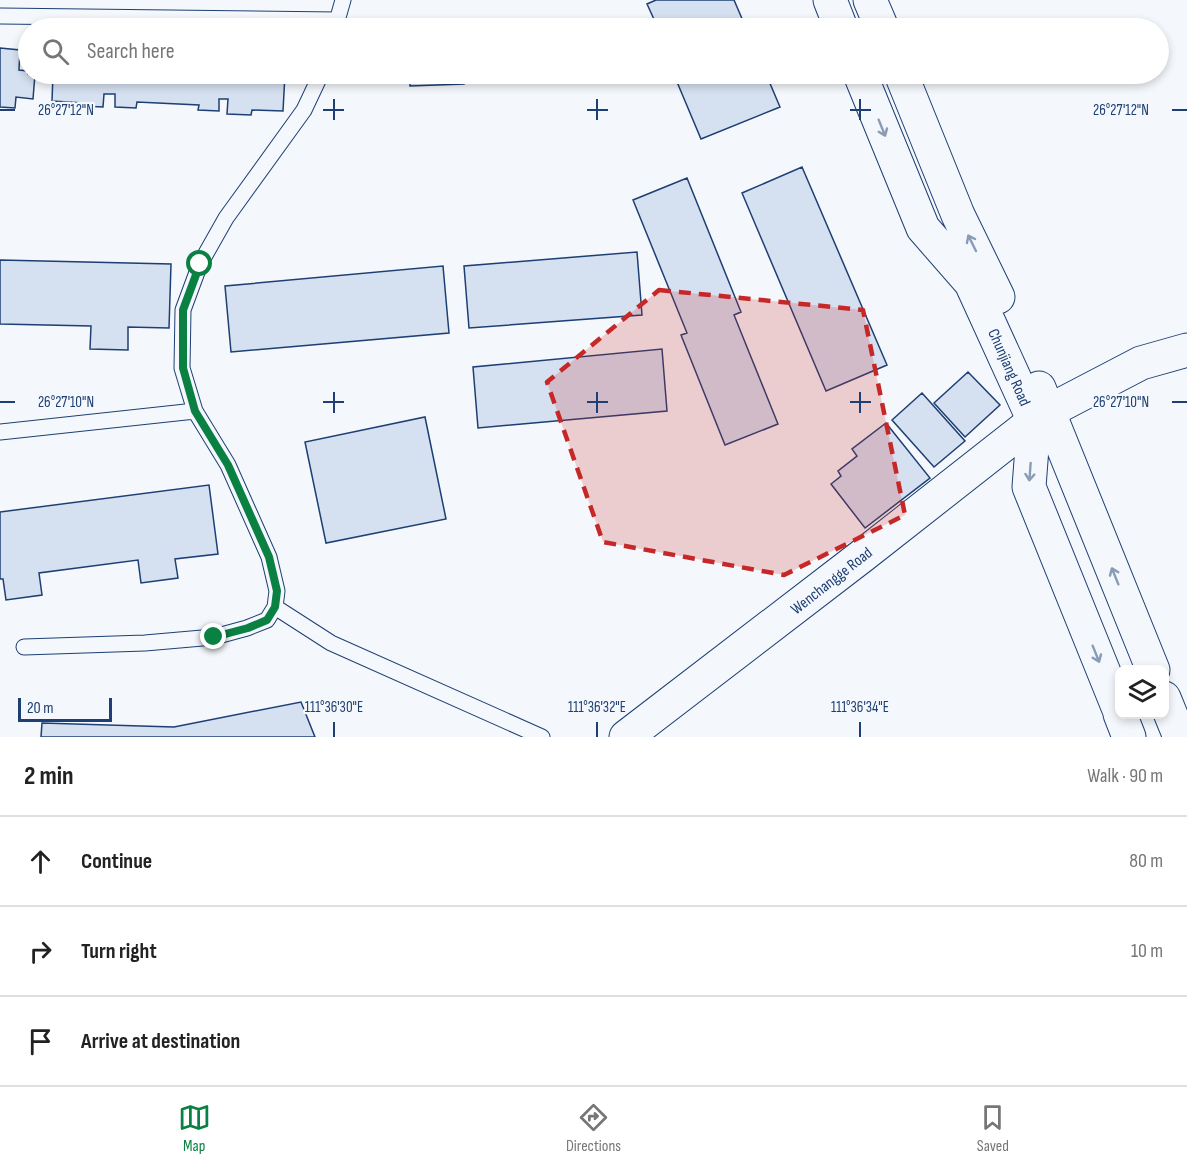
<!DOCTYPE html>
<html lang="en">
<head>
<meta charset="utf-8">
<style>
  :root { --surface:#fff; --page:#f6f6f6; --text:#222; --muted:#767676; --line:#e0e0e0; --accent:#0b8043 }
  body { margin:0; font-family:"Sofia Sans Condensed",sans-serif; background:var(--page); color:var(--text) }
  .controls { position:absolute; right:18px; bottom:18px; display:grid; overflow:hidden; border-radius:12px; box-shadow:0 3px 9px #0003 }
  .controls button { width:54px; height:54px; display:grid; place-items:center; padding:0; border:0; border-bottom:2px solid var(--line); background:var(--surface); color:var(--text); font:30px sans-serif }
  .scale { position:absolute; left:18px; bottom:15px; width:94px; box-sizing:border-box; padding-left:6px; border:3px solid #1d3f73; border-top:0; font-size:16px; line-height:21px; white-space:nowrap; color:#1d3f73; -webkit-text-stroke:4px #f4f7fb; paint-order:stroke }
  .stop { position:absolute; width:18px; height:18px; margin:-14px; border:4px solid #0b8043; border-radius:50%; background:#fff }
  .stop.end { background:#0b8043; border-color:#fff; box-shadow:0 2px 6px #0008 }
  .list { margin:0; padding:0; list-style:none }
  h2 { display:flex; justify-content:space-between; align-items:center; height:78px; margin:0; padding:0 24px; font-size:26px }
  h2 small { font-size:20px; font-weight:400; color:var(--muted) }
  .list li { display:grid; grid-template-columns:39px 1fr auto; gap:18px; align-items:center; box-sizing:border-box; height:90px; padding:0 24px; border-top:2px solid var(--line) }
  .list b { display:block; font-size:22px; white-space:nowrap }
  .list em { font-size:20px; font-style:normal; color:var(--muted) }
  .icon { flex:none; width:33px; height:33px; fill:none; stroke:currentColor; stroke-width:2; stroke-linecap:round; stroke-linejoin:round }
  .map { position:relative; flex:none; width:1187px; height:737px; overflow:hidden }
  .search { position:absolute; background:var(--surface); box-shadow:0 3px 9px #0003; left:18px; right:18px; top:18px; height:66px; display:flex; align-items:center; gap:15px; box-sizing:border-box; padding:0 21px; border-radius:33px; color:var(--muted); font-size:22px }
  .sheet { height:348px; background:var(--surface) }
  nav { display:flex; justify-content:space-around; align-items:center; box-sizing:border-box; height:84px; border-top:2px solid var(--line); background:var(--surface); font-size:16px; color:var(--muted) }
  nav a { display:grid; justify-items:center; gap:3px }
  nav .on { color:var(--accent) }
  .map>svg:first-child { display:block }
  .building { fill:#d5e0f0; stroke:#1d3f73; stroke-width:1.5 }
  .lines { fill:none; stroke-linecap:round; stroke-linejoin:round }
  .service-casing { stroke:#1d3f73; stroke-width:17 }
  .tertiary-casing { stroke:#1d3f73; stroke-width:35 }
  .secondary-casing { stroke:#1d3f73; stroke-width:35 }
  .service { stroke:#f4f7fb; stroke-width:15 }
  .tertiary { stroke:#f4f7fb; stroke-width:33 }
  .secondary { stroke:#f4f7fb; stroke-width:33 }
  .oneway { stroke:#889bb7 }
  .route { stroke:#0b8043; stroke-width:8 }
  .marked { fill:#c62828; fill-opacity:0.2; stroke:#c62828; stroke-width:4.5; stroke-dasharray:12 8; stroke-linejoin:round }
  .ticks { fill:none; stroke:#1d3f73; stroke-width:2 }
  .labels { text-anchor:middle; stroke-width:4.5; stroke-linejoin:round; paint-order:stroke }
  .street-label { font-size:16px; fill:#1d3f73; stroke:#f4f7fb }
  .ticks-label { font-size:15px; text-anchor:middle; fill:#1d3f73; stroke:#f4f7fb; stroke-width:4.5; stroke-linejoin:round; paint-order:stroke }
</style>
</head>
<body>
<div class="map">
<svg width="1187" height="737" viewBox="0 0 1187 737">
  <rect width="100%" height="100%" fill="#f4f7fb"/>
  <path class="building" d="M 656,0 L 734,0 L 746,28 L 658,28 L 647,4 Z
    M 580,26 L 580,28 L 503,28 Z
    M 0,48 L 20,50 L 19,70 L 28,71 L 28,74 L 35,74 L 33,99 L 16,97 L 15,108 L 0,107 Z
    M 53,74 L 285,74 L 283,111 L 252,110 L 251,115 L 227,114 L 228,99 L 219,99 L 219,111 L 198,110 L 199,105 L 137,102 L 136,108 L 115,107 L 115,94 L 104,94 L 103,107 L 82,106 L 83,103 L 52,101 Z
    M 382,74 L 578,74 L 578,80 L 524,82 L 524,76 L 464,78 L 464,84 L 410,86 L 410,78 L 383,79 Z
    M 698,74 L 766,74 L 780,107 L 701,139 L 677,82 Z
    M 802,167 L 887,365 L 826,391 L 742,193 Z
    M 687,178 L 741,312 L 734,315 L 778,424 L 725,445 L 681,335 L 687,333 L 633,200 Z
    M 637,252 L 642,315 L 469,328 L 464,266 Z
    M 0,260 L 171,264 L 169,328 L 128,327 L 128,350 L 90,349 L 91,326 L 0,324 Z
    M 443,266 L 449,333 L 231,352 L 225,286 Z
    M 662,349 L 667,411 L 478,428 L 473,367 Z
    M 968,372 L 1000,405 L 965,437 L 934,403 Z
    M 922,393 L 965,441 L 934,467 L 892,420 Z
    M 425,417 L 446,519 L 326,543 L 305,442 Z
    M 886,423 L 930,478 L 865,528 L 831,484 L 841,476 L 838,471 L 857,456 L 852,449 Z
    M 209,485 L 218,554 L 175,559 L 178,578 L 141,583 L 138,560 L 39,573 L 42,595 L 6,600 L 3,579 L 0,579 L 0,512 Z
    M 301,702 L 315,737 L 41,737 L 42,723 L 174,727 Z"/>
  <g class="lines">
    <g class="service-casing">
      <path id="service" d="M 0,16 L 337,20
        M 335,28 L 343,0
        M 0,432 L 195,411
        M 275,607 L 331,643 L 542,737
        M 24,647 L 145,643 L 214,637 L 247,628 L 267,620 L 275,607 L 277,591 L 269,557 L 228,465 L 195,411 L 182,368 L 183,310 L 200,264 L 226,218 L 304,110 L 321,74"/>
    </g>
    <g class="tertiary-casing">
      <path id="tertiary" d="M 626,737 L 862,556 L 1034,421 L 1049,411 L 1141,363 L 1187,350"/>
    </g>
    <g class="secondary-casing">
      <path id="secondary" d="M 830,0 L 841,28
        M 870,0 L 882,28
        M 860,74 L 923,228 L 971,283 L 1034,421 L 1029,487 L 1120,712
        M 901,74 L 958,215 L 998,297
        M 1039,388 L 1153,670
        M 1164,698 L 1180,737
        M 1120,714 L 1129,737"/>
    </g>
    <use href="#service" class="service"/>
    <use href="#tertiary" class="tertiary"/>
    <use href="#secondary" class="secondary"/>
  </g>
  <defs><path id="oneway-shaft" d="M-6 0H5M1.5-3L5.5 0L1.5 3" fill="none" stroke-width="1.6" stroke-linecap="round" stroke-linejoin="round" transform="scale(1.5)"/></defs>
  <g class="oneway">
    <use href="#oneway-shaft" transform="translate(882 128) rotate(68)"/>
    <use href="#oneway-shaft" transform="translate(972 243) rotate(-116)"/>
    <use href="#oneway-shaft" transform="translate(1030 472) rotate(94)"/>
    <use href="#oneway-shaft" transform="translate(1115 576) rotate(-112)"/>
    <use href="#oneway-shaft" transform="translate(1096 654) rotate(68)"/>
  </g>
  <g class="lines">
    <path class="route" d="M 200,264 L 183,310 L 183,368 L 195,411 L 228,465 L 269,557 L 277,591 L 275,607 L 267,620 L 248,628 L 214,637"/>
  </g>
  <path class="marked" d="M 659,290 L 863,310 L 905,515 L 784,575 L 603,542 L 547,382 Z"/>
  <path class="ticks" d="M 334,99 L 334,120M 597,99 L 597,120M 860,99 L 860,120M 0,110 L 15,110M 323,110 L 344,110M 587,110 L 608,110M 850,110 L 871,110M 1172,110 L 1187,110M 334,392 L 334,413M 597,392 L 597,413M 860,392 L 860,413M 0,402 L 15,402M 323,402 L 344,402M 587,402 L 608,402M 850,402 L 871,402M 1172,402 L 1187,402M 334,722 L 334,737M 597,722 L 597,737M 860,722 L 860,737"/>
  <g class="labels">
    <g class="street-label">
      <text transform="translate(1010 367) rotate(66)" y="6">Chunjiang Road</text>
      <text transform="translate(831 580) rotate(-38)" y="6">Wenchangge Road</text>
    </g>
  </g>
  <g class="ticks-label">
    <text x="66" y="115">26°27'12"N</text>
    <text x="1121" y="115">26°27'12"N</text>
    <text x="66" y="407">26°27'10"N</text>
    <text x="1121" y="407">26°27'10"N</text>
    <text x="334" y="712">111°36'30"E</text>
    <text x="597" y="712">111°36'32"E</text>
    <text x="860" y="712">111°36'34"E</text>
  </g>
</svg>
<div class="controls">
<button><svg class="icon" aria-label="layers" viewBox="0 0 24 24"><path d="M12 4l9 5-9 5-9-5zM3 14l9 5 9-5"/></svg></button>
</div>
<div class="scale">20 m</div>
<div class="stop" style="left:200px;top:264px"></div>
<div class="stop end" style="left:214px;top:637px"></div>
<div class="search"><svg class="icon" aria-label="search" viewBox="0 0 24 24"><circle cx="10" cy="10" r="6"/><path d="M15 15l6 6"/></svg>Search here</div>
</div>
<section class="sheet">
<h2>2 min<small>Walk · 90 m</small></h2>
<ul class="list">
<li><svg class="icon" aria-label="ahead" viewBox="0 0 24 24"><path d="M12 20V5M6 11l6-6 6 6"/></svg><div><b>Continue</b></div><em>80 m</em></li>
<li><svg class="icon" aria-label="right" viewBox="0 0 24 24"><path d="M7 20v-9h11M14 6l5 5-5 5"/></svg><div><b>Turn right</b></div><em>10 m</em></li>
<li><svg class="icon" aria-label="arrive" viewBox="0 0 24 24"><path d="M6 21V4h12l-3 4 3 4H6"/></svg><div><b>Arrive at destination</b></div></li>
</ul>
</section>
<nav>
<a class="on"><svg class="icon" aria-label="map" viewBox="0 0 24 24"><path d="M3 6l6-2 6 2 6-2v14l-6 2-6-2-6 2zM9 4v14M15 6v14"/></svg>Map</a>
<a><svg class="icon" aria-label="directions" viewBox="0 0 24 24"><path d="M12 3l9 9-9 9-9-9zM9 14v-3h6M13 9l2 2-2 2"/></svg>Directions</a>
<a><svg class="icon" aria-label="saved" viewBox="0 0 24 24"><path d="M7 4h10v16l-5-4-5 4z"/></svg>Saved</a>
</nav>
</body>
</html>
